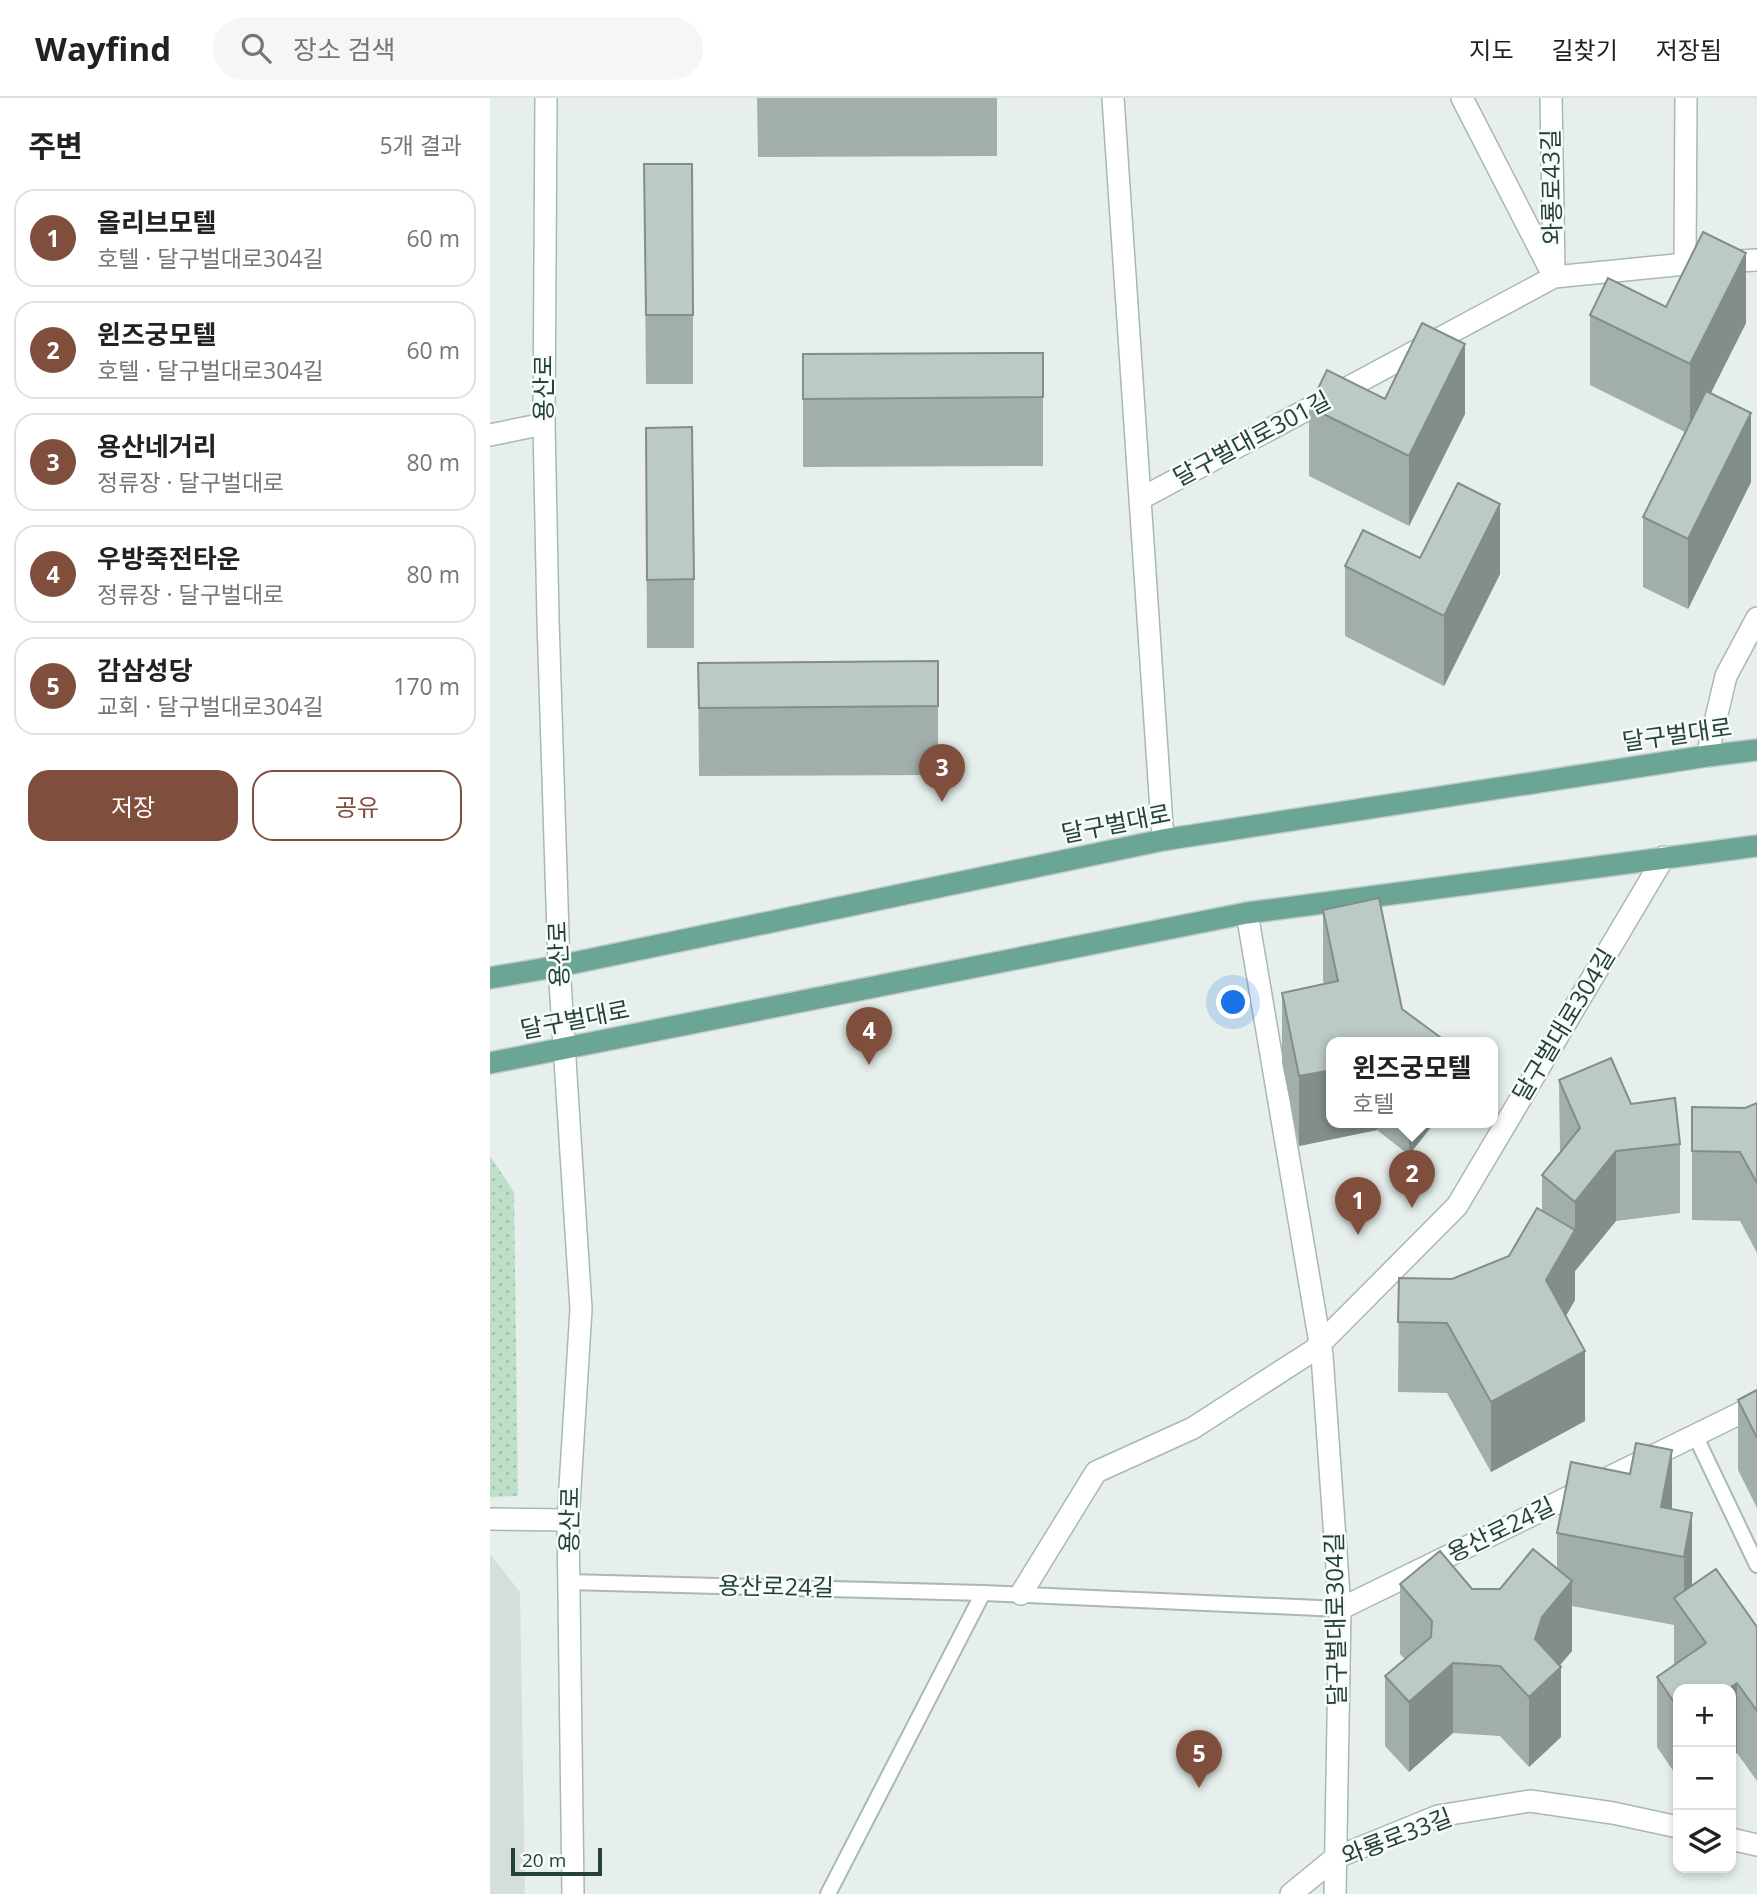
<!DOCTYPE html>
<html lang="ko">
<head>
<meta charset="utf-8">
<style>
  :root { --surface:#fff; --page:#f6f6f6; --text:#222; --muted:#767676; --line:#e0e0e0; --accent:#804e3d }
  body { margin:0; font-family:"Open Sans","Noto Sans KR",sans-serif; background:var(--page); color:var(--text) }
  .controls { position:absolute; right:21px; bottom:21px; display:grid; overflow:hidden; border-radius:14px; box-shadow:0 4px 10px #0003 }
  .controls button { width:63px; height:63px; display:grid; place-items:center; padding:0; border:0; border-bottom:2px solid var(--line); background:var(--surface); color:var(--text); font:35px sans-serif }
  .scale { position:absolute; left:21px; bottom:18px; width:91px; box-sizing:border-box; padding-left:7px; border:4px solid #24423a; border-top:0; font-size:19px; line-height:24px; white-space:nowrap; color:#24423a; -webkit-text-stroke:5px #f7fbf9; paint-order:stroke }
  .you { position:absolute; left:744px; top:905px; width:24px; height:24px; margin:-18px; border:5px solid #fff; border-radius:50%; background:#1a73e8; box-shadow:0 0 0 10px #1a73e833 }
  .badge { display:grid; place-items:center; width:46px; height:46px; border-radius:50%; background:var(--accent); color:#fff; font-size:23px; font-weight:700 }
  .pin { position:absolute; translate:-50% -58px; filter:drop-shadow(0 2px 4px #0008) }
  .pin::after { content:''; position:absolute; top:37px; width:24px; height:21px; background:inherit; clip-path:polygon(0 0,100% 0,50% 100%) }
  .popup { position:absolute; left:836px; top:939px; width:172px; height:91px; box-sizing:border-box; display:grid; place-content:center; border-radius:14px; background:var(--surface); filter:drop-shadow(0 2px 5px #0005); font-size:23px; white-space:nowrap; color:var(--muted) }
  .popup b { font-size:26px; color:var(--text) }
  .popup::after { content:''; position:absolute; left:50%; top:100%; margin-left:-14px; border:14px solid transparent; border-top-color:var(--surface) }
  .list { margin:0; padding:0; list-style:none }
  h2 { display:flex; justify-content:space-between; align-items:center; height:91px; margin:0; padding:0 28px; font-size:30px }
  h2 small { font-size:23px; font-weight:400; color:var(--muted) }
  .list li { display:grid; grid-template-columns:46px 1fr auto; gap:21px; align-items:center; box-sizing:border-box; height:98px; margin:0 14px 14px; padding:0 14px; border:2px solid var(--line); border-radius:21px }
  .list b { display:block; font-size:26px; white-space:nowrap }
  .list p { margin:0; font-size:23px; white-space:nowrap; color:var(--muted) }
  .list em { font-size:23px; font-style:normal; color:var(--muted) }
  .actions { display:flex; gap:14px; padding:21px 28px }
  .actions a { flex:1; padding:16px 0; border:2px solid var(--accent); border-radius:21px; text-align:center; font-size:24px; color:var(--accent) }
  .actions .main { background:var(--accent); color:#fff }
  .icon { flex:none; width:38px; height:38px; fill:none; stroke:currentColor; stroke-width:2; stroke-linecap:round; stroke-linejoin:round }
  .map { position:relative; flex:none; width:1267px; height:1796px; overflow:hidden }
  header { display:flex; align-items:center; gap:42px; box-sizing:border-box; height:98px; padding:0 35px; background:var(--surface); border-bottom:2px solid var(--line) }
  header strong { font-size:33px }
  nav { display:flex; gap:38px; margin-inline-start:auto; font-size:24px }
  .search { width:490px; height:63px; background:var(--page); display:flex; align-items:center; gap:18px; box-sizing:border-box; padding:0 24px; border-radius:38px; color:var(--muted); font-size:26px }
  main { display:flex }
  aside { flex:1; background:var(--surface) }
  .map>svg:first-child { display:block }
  .built { fill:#d4dfda }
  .park { fill:url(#park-dots) }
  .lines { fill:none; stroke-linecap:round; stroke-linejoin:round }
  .service-casing { stroke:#a8b8b2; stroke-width:18 }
  .minor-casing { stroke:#a8b8b2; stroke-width:24 }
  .tertiary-casing { stroke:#a8b8b2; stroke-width:24 }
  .secondary-casing { stroke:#a4bbb3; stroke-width:24 }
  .primary-casing { stroke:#c2cac8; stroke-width:24 }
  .service { stroke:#fff; stroke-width:14 }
  .minor { stroke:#fff; stroke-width:21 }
  .tertiary { stroke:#fff; stroke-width:21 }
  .secondary { stroke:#fff; stroke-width:21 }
  .primary { stroke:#6aa596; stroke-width:21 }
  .wall { fill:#a1aea9 }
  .shaded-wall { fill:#838d89 }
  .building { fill:#bbcac4; stroke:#838d89; stroke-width:2 }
  .labels { text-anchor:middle; stroke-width:5; stroke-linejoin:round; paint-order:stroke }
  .street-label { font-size:24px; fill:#24423a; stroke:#f7fbf9 }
</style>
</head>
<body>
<header>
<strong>Wayfind</strong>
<div class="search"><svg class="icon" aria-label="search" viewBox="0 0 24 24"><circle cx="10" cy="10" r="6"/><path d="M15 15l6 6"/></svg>장소 검색</div>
<nav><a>지도</a><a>길찾기</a><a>저장됨</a></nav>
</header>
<main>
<aside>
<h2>주변<small>5개 결과</small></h2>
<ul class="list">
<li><span class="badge">1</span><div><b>올리브모텔</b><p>호텔 · 달구벌대로304길</p></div><em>60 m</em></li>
<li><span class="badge">2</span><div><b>윈즈궁모텔</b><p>호텔 · 달구벌대로304길</p></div><em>60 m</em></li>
<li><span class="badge">3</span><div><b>용산네거리</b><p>정류장 · 달구벌대로</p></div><em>80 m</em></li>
<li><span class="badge">4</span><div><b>우방죽전타운</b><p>정류장 · 달구벌대로</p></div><em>80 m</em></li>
<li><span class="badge">5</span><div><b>감삼성당</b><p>교회 · 달구벌대로304길</p></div><em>170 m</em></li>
</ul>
<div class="actions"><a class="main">저장</a><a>공유</a></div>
</aside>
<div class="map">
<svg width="1267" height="1796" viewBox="0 0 1267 1796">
  <defs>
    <pattern id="park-dots" width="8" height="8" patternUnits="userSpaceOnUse" patternTransform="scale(1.75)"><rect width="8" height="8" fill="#bfe0c8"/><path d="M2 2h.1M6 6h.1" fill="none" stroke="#a4c1ad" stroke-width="1.8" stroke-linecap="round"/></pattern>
  </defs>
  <rect width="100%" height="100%" fill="#e6efeb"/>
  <path class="built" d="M 0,1456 L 30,1494 L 35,1796 L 0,1796 Z"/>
  <path class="park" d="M 0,1058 L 24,1094 L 28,1398 L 0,1399 Z"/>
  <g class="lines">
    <g class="service-casing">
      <path id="service" d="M 1205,1337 L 1267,1467
        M 79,1484 L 493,1495 L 850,1511
        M 338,1796 L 493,1495"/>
    </g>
    <g class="minor-casing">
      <path id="minor" d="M 623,0 L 673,742
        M 972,0 L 1064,179
        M 1061,0 L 1064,173
        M 1195,166 L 1196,0
        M 650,401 L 1064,179 L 1195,166 L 1267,162
        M 1217,658 L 1236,578 L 1267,520
        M 757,815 L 832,1257 L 850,1511 L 845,1796
        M 531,1496 L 606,1374 L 703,1330 L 824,1252 L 967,1108 L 1174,759
        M 1241,1741 L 1267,1747
        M 801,1796 L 845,1760 L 948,1718 L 1040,1703 L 1123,1715 L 1188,1729"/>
    </g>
    <g class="tertiary-casing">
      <path id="tertiary" d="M 0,337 L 54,326
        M 0,1421 L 78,1422
        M 850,1511 L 1267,1307"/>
    </g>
    <g class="secondary-casing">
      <path id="secondary" d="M 56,0 L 54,326 L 58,521 L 69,868 L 91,1211 L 78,1422 L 83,1796"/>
    </g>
    <g class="primary-casing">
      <path id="primary" d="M 0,880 L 69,868 L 673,742 L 1217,658 L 1267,652
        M 0,965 L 757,815 L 1267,748"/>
    </g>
    <use href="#service" class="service"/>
    <use href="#minor" class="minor"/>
    <use href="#tertiary" class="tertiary"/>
    <use href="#secondary" class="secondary"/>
    <use href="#primary" class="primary"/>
  </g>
  <path class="wall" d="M 267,0 L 507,0 L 507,58 L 268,59 Z
    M 154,66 L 203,217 L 203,286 L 156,286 Z
    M 1176,209 L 1256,225 L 1221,295 L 1261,384 L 1198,511 L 1153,489 L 1153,419 L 1195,334 L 1100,287 L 1100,217 Z
    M 553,255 L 553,368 L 313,369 L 313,256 Z
    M 895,301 L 975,316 L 919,428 L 819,378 L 819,309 Z
    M 156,330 L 204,481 L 204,550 L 157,550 Z
    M 930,460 L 1010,476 L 954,588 L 855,538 L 855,468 Z
    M 448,563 L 448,677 L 209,678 L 208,565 Z
    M 833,812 L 912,911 L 954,944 L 842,944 L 842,1024 L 945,1024 L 919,1057 L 887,1032 L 809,1048 L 792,965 L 792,895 L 834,886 L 833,882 Z
    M 1069,982 L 1141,1006 L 1190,1046 L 1190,1115 L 1126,1123 L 1085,1173 L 1085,1202 L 1076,1218 L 1095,1323 L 1001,1374 L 957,1295 L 908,1294 L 909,1180 L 962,1181 L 1019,1158 L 1052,1113 L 1052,1077 L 1070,1054 Z
    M 1267,1005 L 1267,1155 L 1250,1123 L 1202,1122 L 1202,1053 L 1255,1010 Z
    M 1267,1292 L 1267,1410 L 1248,1372 L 1248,1302 Z
    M 1182,1411 L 1202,1485 L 1201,1488 L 1267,1529 L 1267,1683 L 1247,1655 L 1188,1591 L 1188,1680 L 1167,1649 L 1167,1579 L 1184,1567 L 1184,1527 L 1082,1508 L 1082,1553 L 1070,1567 L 1071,1639 L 1039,1669 L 1010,1638 L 963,1635 L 919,1674 L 895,1648 L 895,1578 L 915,1561 L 910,1556 L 910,1486 L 982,1491 L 1010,1491 L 1067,1471 L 1067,1435 Z"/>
  <path class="shaded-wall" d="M 1256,155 L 1256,225 L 1200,336 L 1200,266 Z
    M 975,246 L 975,316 L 919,428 L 919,358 Z
    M 1261,315 L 1261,384 L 1198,511 L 1198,441 Z
    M 1010,406 L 1010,476 L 954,588 L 954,518 Z
    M 842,972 L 842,1024 L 887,1024 L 887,1032 L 809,1048 L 809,978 Z
    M 919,1024 L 945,1024 L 919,1057 Z
    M 1126,1053 L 1126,1123 L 1085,1173 L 1085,1202 L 1056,1252 L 1056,1182 L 1085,1134 L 1085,1104 Z
    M 1095,1253 L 1095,1323 L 1001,1374 L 1001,1304 Z
    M 1182,1352 L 1182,1422 L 1171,1409 Z
    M 1202,1415 L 1202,1485 L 1196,1517 L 1194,1514 L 1194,1459 Z
    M 1082,1483 L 1082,1553 L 1060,1579 L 1071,1569 L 1071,1639 L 1039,1669 L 1039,1599 L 1045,1541 L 1052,1519 Z
    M 963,1565 L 963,1635 L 919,1674 L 919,1604 Z
    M 1247,1585 L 1247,1655 L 1241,1659 L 1241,1591 L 1238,1591 Z"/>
  <path class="building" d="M 154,66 L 202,66 L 203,217 L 156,217 Z
    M 1213,134 L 1256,155 L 1200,266 L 1100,217 L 1118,180 L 1176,209 Z
    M 932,225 L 975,246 L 919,358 L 819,309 L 837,272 L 895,301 Z
    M 553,255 L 553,299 L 313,301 L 313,256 Z
    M 1216,293 L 1261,315 L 1198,441 L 1153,419 Z
    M 202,329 L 204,481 L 157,482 L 156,330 Z
    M 968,385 L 1010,406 L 954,518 L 855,468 L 873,432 L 930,460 Z
    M 448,563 L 448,608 L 209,610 L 208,565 Z
    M 889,800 L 912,911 L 954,942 L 953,944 L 842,944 L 842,972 L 809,978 L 792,895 L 848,883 L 833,812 Z
    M 1121,960 L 1141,1006 L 1185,1000 L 1190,1046 L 1126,1053 L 1085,1104 L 1052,1077 L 1090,1030 L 1069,982 Z
    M 1267,1005 L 1267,1085 L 1250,1054 L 1202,1053 L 1202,1009 L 1255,1010 Z
    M 1047,1110 L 1085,1132 L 1056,1182 L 1095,1253 L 1001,1304 L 957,1225 L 908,1224 L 909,1180 L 962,1181 L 1019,1158 Z
    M 1267,1292 L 1267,1340 L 1248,1302 Z
    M 1146,1345 L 1182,1352 L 1171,1409 L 1202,1415 L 1194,1459 L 1067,1435 L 1081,1364 L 1140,1376 Z
    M 1043,1451 L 1082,1483 L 1052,1519 L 1045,1541 L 1071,1569 L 1039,1599 L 1010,1568 L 963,1565 L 919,1604 L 895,1578 L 941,1539 L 942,1523 L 910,1486 L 950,1453 L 982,1491 L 1010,1491 Z
    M 1226,1471 L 1267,1529 L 1267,1613 L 1247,1585 L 1238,1591 L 1188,1591 L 1188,1610 L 1167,1579 L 1216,1545 L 1184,1500 Z"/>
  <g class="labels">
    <g class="street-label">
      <text transform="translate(1062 89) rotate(-91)" y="8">와룡로43길</text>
      <text transform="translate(54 290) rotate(-90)" y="8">용산로</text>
      <text transform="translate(762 341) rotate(-28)" y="8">달구벌대로301길</text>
      <text transform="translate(1187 637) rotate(-8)" y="8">달구벌대로</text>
      <text transform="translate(626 726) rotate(-11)" y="8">달구벌대로</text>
      <text transform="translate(69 856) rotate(-92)" y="8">용산로</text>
      <text transform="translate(85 922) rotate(-11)" y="8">달구벌대로</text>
      <text transform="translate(1074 927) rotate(-59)" y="8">달구벌대로304길</text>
      <text transform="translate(80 1422) rotate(-89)" y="8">용산로</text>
      <text transform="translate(1011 1432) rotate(-26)" y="8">용산로24길</text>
      <text transform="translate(286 1489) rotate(1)" y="8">용산로24길</text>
      <text transform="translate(846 1521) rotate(-91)" y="8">달구벌대로304길</text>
      <text transform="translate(907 1739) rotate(-21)" y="8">와룡로33길</text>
    </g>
  </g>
</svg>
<div class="controls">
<button>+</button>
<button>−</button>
<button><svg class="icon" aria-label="layers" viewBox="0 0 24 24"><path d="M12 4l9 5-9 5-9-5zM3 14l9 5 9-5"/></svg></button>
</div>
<div class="scale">20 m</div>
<div class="you"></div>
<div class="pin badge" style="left:868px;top:1137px">1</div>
<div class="pin badge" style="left:922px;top:1110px">2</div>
<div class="popup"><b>윈즈궁모텔</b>호텔</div>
<div class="pin badge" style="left:452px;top:704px">3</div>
<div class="pin badge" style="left:379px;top:967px">4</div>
<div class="pin badge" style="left:709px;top:1690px">5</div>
</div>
</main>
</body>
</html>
